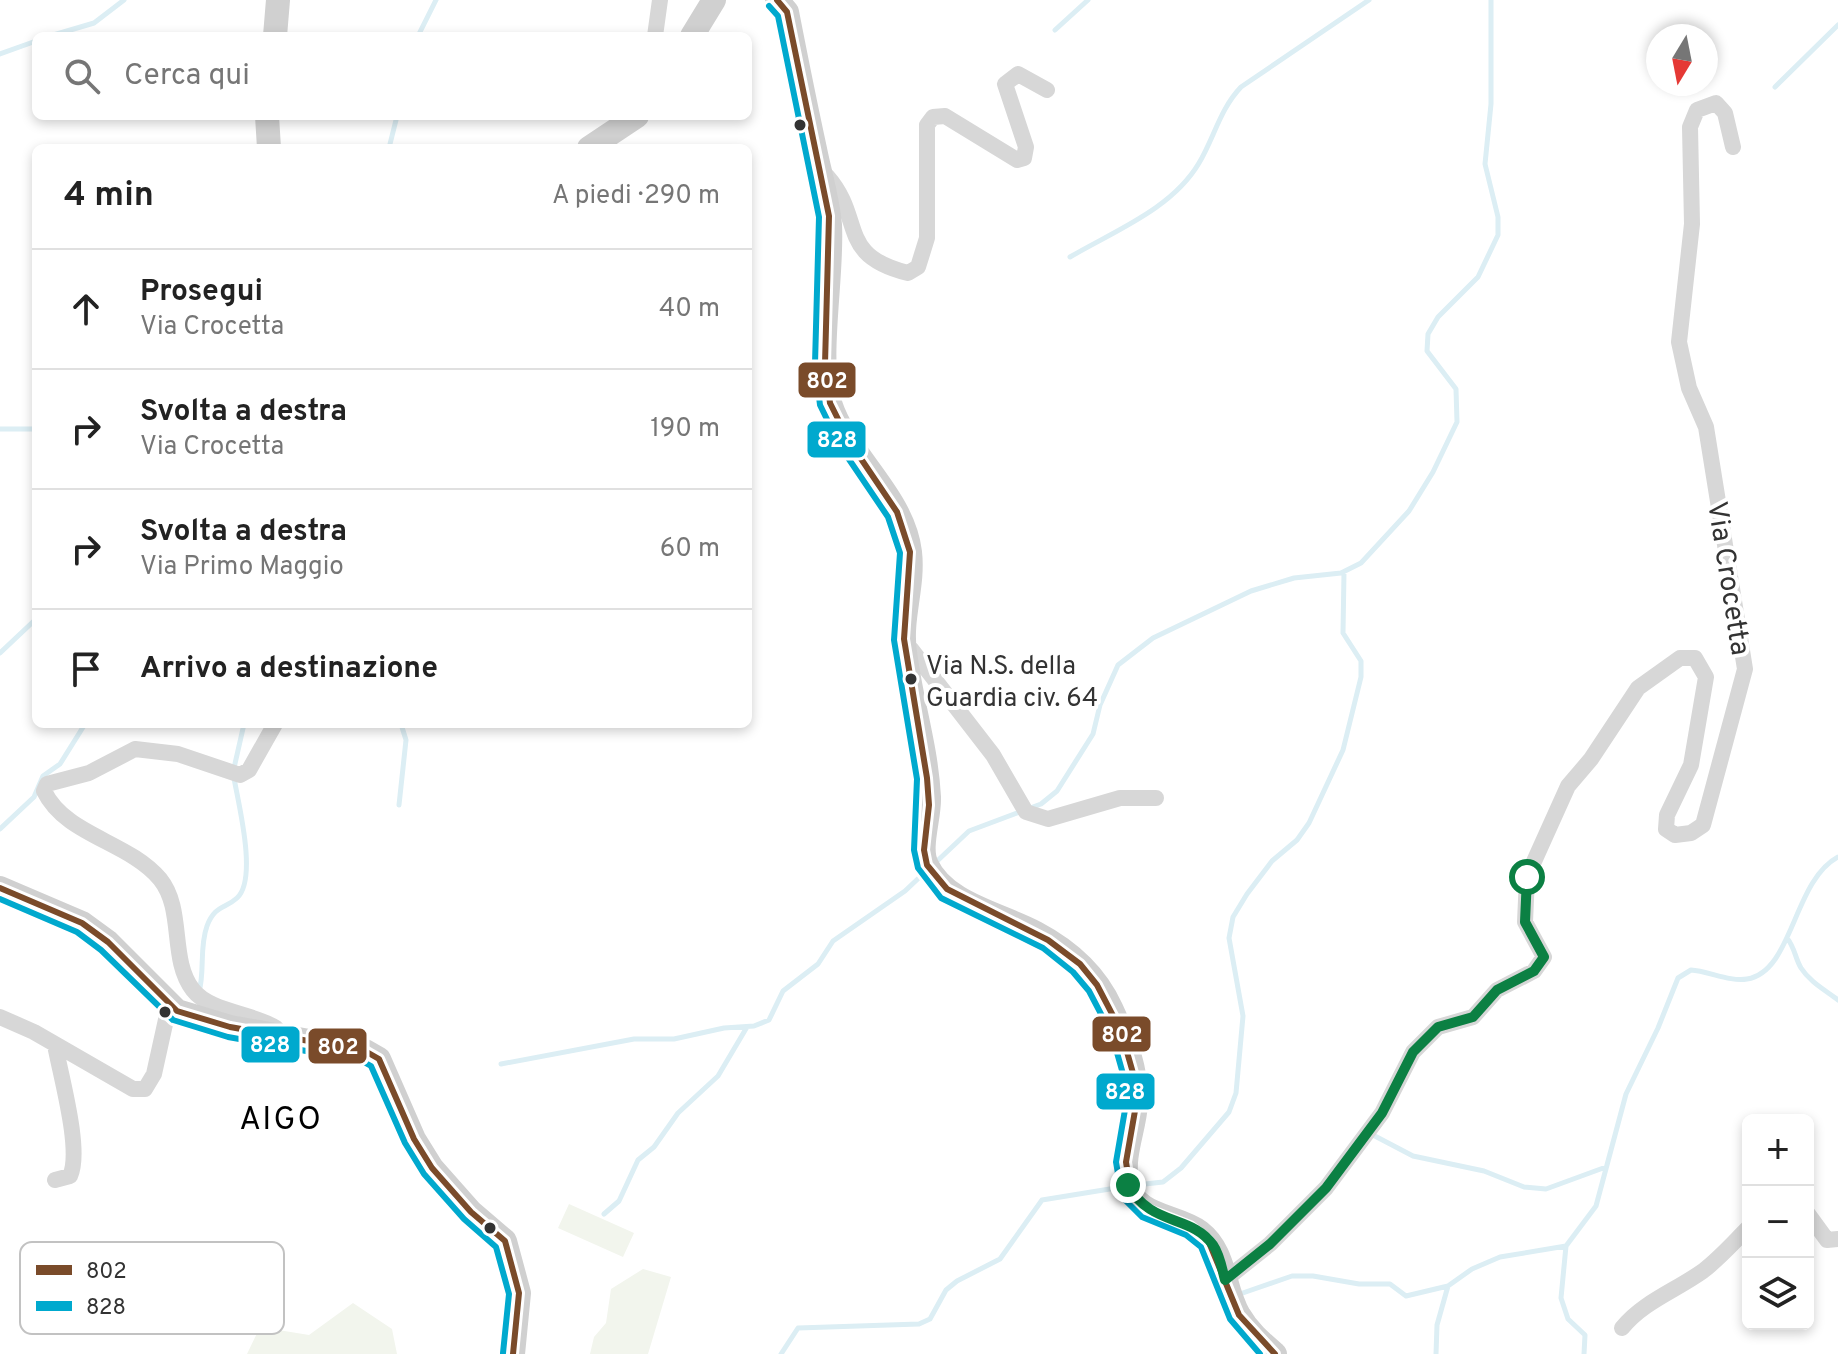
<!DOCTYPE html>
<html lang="it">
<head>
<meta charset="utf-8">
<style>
  :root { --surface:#fff; --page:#f2f2f2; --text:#222; --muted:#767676; --line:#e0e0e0 }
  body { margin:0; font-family:Overpass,sans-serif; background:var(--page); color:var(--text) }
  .controls { position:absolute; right:24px; bottom:24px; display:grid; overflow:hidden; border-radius:12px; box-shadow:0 4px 12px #0003 }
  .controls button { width:72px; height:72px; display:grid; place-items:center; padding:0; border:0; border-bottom:2px solid var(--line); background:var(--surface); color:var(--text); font:40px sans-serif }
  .compass { position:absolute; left:1646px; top:24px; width:72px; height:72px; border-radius:50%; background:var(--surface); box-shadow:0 4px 12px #0003; rotate:190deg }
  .stop { position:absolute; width:24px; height:24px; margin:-18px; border:6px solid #0b8043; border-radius:50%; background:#fff }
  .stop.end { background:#0b8043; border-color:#fff; box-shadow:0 2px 8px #0008 }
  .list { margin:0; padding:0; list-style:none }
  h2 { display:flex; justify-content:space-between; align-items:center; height:104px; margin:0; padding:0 32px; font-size:34px }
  h2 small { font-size:26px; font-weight:400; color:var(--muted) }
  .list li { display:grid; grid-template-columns:52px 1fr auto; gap:24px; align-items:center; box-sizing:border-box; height:120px; padding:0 32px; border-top:2px solid var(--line) }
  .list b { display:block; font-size:30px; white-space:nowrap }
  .list p { margin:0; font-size:26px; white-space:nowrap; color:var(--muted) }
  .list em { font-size:26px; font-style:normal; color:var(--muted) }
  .icon { flex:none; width:44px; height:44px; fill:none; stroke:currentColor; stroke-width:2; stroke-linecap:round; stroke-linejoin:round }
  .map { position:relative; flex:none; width:1838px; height:1354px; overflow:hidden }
  .search { position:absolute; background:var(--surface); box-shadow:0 4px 12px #0003; left:32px; top:32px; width:720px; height:88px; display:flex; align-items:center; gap:20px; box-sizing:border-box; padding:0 28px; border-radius:12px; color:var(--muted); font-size:30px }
  .panel { position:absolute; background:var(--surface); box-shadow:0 4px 12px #0003; left:32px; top:144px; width:720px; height:584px; border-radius:12px }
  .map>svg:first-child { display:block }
  .green { fill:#f2f5ed }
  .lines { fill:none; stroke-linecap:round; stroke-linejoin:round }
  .stream { stroke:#dceef4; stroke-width:5 }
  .street { stroke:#d7d7d7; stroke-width:16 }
  .secondary { stroke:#d0d0d0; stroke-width:24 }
  .bus-1-casing { stroke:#fff; stroke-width:12 }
  .bus-2-casing { stroke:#fff; stroke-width:12 }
  .bus-1 { stroke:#7a4b2a; stroke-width:6 }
  .bus-2 { stroke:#00a9ce; stroke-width:6 }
  .route { stroke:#0b8043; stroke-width:10 }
  .bus-dot { fill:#333; stroke:#fff; stroke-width:3 }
  .labels { text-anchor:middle; stroke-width:8; stroke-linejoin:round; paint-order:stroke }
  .bus-label { font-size:26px; fill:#333; stroke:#fff; text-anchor:start }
  .street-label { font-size:28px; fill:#333; stroke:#fff }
  .quarter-label { font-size:32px; letter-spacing:2px; fill:#000; stroke:#fff }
  .key { fill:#fff; stroke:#c2c2c2; stroke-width:2 }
  .key-label { font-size:22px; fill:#333 }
  .line-badge { stroke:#fff; stroke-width:3 }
  .badge-label { font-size:22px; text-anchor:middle; font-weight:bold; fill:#fff }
</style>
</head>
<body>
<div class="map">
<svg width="1838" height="1354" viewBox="0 0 1838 1354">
  <rect width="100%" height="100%" fill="#fff"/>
  <path class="green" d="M 569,1204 L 634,1233 L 623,1257 L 558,1228 Z
    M 643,1269 L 671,1277 L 648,1354 L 590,1354 L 594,1337 L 606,1323 L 611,1289 Z
    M 353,1303 L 392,1329 L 397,1354 L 247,1354 L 260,1327 L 309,1335 Z"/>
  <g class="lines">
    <path class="stream" d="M 1055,30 L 1088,0
      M 50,36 L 94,23 L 124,0
      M 418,36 L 436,0
      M 0,54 L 36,41
      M 1775,87 L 1838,25
      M 389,148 L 397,116
      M 1070,257 C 1114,231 1172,209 1199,163 C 1214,138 1220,109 1241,87 L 1369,0
      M 0,429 L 36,429
      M 0,653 L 36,619
      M 234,768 L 244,724
      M 399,805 L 406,740 L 401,724
      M 0,829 L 34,797 L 43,776 L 60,764 L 85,724
      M 934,864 L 969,831 L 1041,804 L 1057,791 L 1093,734 L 1100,705 L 1118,665 L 1153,638 L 1251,591 L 1294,578 L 1341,573 L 1361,563 L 1409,511 L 1433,472 L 1457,422 L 1456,389 L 1427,351 L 1428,334 L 1438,317 L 1478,277 L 1498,235 L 1498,217 L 1485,164 L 1491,104 L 1491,0
      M 1787,938 C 1795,948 1795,958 1801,968 C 1810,982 1825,990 1838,1000
      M 199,992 C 205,971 199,948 207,926 C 215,905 225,909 237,898 C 258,879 238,802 234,778
      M 501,1064 L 634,1039 L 674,1039 L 724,1028 L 754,1026 L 769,1020 L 783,991 L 818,964 L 833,941 L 905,891 L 923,874
      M 1371,1134 L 1413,1156 L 1484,1171 L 1524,1187 L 1546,1189 L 1606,1167
      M 1136,1185 L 1163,1182 L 1181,1168 L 1229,1112 L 1236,1093 L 1243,1016 L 1229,938 L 1233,917 L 1247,894 L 1272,861 L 1297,840 L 1309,823 L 1343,750 L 1361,677 L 1361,661 L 1343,633 L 1344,572
      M 604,1214 L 619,1201 L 638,1160 L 654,1147 L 678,1113 L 718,1076 L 747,1027
      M 1566,1246 L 1561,1298 L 1568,1319 L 1585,1335 L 1584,1354
      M 1237,1295 L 1292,1276 L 1313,1276 L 1359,1284 L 1390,1284 L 1406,1296 L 1448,1286 L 1472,1269 L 1500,1257 L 1566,1246 L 1596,1206 L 1626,1094 L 1658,1028 L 1678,978 L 1691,970 C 1708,971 1730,982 1747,979 C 1793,972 1793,881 1838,857
      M 781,1354 L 798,1328 L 919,1324 L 930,1319 L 946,1290 L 957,1281 L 1000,1259 L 1042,1200 L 1122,1187
      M 1436,1354 L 1437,1325 L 1448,1286"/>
    <path class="street" d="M 655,36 L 660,0
      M 827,176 C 865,219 836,255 908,273 L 918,267 L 927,238 L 927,125 L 933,117 L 945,116 L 1017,160 L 1024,158 L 1026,147 L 1005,84 L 1018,74 L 1047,90
      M 904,646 L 911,649 L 993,755 L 1026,812 L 1048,819 L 1120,798 L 1156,798
      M 275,724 L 249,770 L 240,775 L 178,754 L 135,749 L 89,773 L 47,784 L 44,791 C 66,836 128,841 160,879 C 185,910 169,959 193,990 C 210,1012 253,1013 276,1028 L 277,1034
      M 0,1017 L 34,1032 L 133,1089 L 145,1089 L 154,1074 L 169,1006
      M 55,1180 L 70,1176 C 82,1151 61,1077 55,1045
      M 1808,1214 L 1827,1240 L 1838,1239
      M 1225,1280 L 1270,1244 L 1326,1188 L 1382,1113 L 1413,1052 L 1438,1027 L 1473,1017 L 1497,990 L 1534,971 L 1544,957 L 1525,922 L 1527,877 L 1568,786 L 1591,759 L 1638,688 L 1680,658 L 1695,658 L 1706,677 L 1691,765 L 1667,815 L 1666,829 L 1675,835 L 1691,833 L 1703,825 L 1745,669 L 1706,427 L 1689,388 L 1679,342 L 1692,224 L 1690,127 L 1697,110 L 1716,103 L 1725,113 L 1733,147
      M 1622,1328 C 1643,1302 1675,1291 1703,1271 C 1720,1258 1733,1243 1748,1228"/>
    <path class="secondary" d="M 777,0 L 787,12 C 796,58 805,103 815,149 C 820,174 828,200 830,225 C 833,275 816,360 830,403 C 847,456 903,495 910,552 C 914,586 900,618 905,652 C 911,702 926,744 929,797 C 930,817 918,848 927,865 C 945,904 1001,914 1036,933 C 1068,950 1096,975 1111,1008 C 1125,1038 1138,1072 1136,1105 C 1134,1130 1122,1156 1127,1181 C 1134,1218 1176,1214 1200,1232 C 1226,1252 1223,1288 1239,1315 C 1248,1331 1261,1342 1275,1354
      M 275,36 L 278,0
      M 692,36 L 714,0
      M 267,116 L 269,148
      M 589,148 L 637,116
      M 0,888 L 82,923 L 108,942 L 177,1011 L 230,1027 L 365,1051 L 379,1059 L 414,1139 L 432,1168 L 471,1212 L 505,1241 L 519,1293 L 513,1354"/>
    <g class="bus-1-casing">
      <path id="bus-1" d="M 777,0 L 787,12 L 829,216 L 825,364 L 830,403 L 849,441 L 897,512 L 910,552 L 904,639 L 927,778 L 929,805 L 924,850 L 927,865 L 947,889 L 1048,940 L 1080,964 L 1097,985 L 1121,1031 L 1135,1080 L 1136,1105 L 1126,1162 L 1131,1193 L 1147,1209 L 1190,1226 L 1208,1240 L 1239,1315 L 1275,1354
        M 0,888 L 82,923 L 108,942 L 177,1011 L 230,1027 L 365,1051 L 379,1059 L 414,1139 L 432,1168 L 471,1212 L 505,1241 L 519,1293 L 513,1354"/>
    </g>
    <g class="bus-2-casing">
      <path id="bus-2" d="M 769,6 L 778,16 L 819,217 L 815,364 L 820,405 L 840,446 L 888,517 L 900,553 L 894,640 L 917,779 L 914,850 L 918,868 L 941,898 L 1043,948 L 1073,972 L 1089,991 L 1112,1035 L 1125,1081 L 1126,1104 L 1116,1162 L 1122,1197 L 1142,1217 L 1186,1235 L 1201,1247 L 1230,1319 L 1260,1354
        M 0,899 L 77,932 L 101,950 L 173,1020 L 228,1037 L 362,1061 L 371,1066 L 405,1143 L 424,1174 L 464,1219 L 496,1247 L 509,1294 L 503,1353"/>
    </g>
    <use href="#bus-1" class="bus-1"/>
    <use href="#bus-2" class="bus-2"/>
  </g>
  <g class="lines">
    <path class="route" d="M 1128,1185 C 1151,1227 1191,1214 1213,1245 C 1220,1255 1222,1269 1225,1280 L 1270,1244 L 1326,1188 L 1382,1113 L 1413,1052 L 1438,1027 L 1473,1017 L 1497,990 L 1534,971 L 1544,957 L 1525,922 L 1527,877"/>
  </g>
  <g class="bus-dot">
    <circle cx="800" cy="125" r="7"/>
    <circle cx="911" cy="679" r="7"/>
    <circle cx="165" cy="1012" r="7"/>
    <circle cx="490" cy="1228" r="7"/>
  </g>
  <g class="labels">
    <g class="bus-label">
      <text x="926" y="674">Via N.S. della<tspan x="926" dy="32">Guardia civ. 64</tspan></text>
    </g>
    <g class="street-label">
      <text transform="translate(1730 578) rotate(81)" y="10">Via Crocetta</text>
    </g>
    <g class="quarter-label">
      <text x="281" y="1129">AIGO</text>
    </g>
  </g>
  <rect x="20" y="1242" width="264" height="92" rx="12" class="key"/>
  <rect x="36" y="1265" width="36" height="10" fill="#7a4b2a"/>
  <rect x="36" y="1301" width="36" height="10" fill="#00a9ce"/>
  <g class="key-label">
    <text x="86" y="1278">802</text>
    <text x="86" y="1314">828</text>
  </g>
  <g class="line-badge">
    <rect x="797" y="361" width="60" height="38" rx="8" fill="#7a4b2a"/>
    <rect x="806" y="420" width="61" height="39" rx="8" fill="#00a9ce"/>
    <rect x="1091" y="1015" width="61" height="38" rx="8" fill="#7a4b2a"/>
    <rect x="240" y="1025" width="61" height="39" rx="8" fill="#00a9ce"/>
    <rect x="307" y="1027" width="61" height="38" rx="8" fill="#7a4b2a"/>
    <rect x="1095" y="1072" width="61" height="39" rx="8" fill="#00a9ce"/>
  </g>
  <g class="badge-label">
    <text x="827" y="388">802</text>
    <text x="837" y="447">828</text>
    <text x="1122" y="1042">802</text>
    <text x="270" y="1052">828</text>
    <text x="338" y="1054">802</text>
    <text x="1125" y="1099">828</text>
  </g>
</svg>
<div class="controls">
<button>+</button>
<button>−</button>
<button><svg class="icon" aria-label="layers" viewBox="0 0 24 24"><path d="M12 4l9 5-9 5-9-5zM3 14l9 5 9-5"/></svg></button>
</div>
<svg class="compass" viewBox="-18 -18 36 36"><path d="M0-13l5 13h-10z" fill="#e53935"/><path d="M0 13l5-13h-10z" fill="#767676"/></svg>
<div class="stop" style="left:1527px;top:877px"></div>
<div class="stop end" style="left:1128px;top:1185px"></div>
<div class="search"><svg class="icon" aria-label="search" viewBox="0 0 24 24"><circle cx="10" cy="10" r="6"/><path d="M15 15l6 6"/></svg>Cerca qui</div>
<section class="panel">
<h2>4 min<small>A piedi · 290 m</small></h2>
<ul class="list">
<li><svg class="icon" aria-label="ahead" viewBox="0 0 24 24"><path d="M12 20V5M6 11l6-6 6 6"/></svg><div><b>Prosegui</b><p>Via Crocetta</p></div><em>40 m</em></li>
<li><svg class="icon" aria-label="right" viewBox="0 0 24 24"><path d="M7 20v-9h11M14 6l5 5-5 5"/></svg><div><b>Svolta a destra</b><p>Via Crocetta</p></div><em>190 m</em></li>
<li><svg class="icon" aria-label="right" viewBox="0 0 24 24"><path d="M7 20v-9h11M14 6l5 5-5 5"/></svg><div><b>Svolta a destra</b><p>Via Primo Maggio</p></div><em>60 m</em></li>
<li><svg class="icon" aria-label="arrive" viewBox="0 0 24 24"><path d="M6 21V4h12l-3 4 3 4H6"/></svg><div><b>Arrivo a destinazione</b></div></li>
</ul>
</section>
</div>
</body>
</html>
